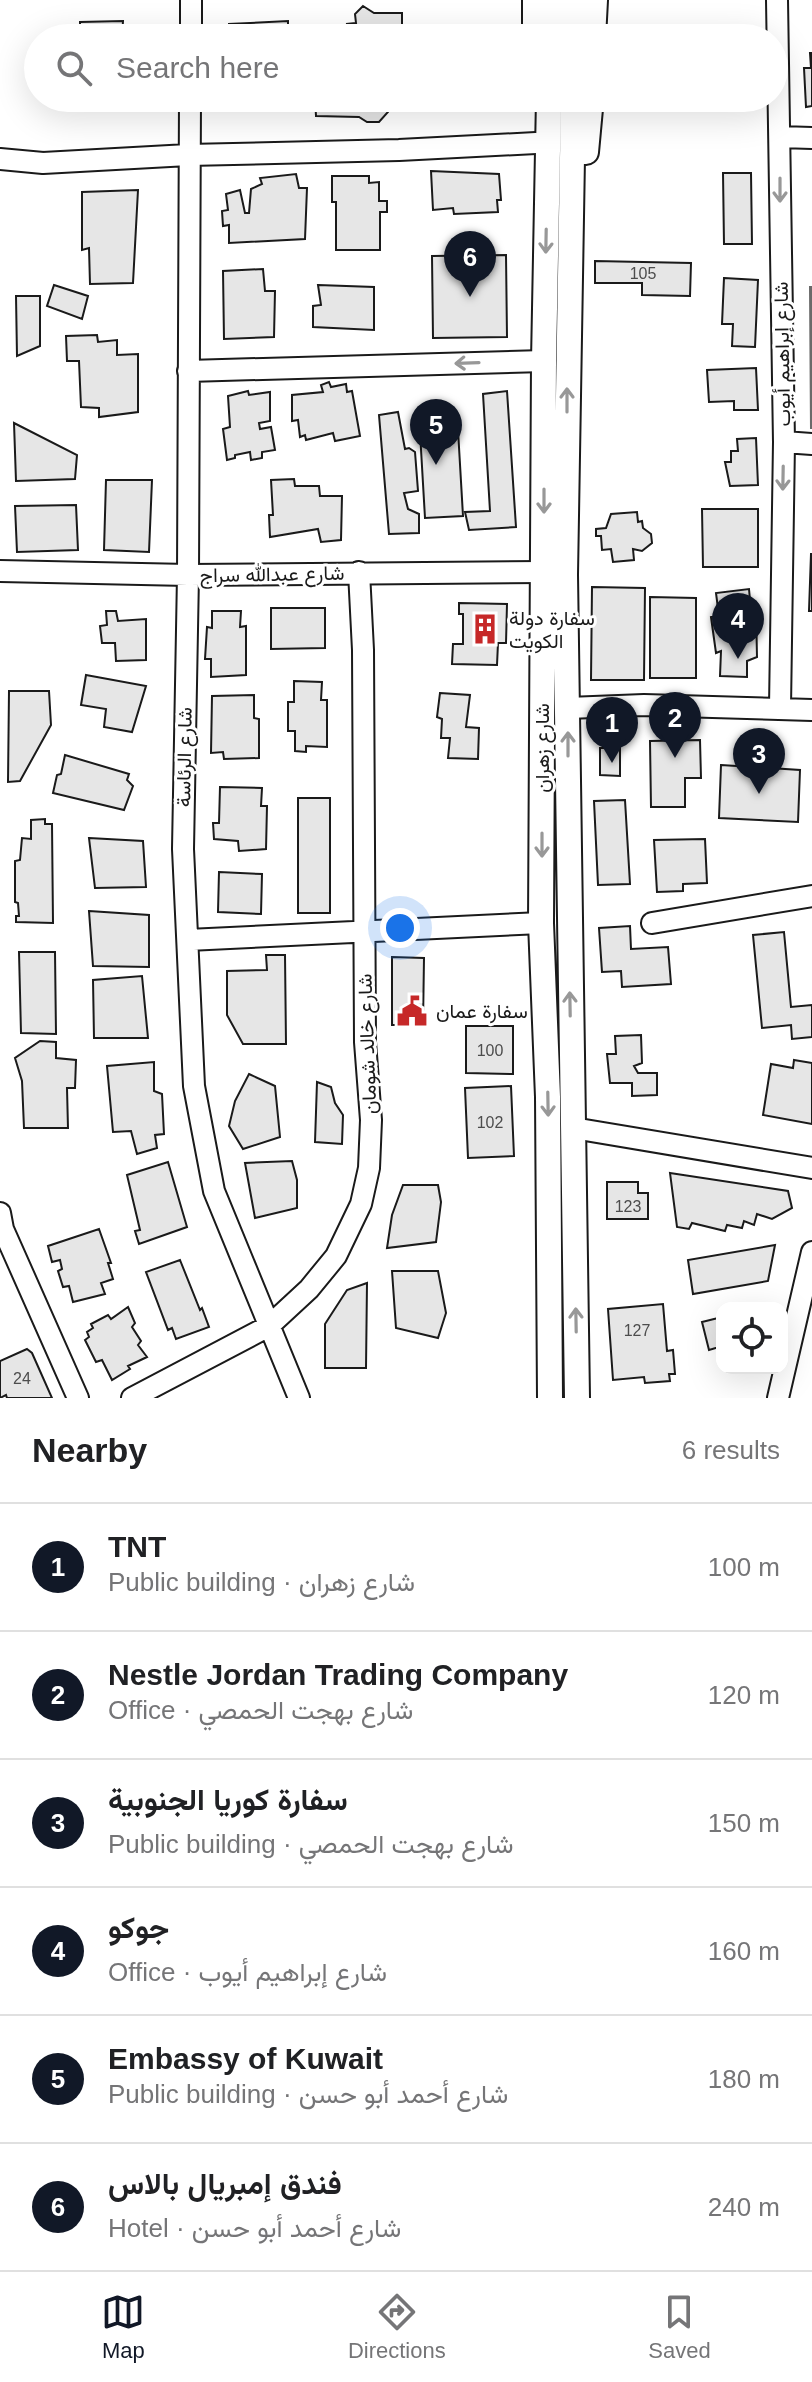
<!DOCTYPE html>
<html lang="en">
<head>
<meta charset="utf-8">
<style>
  :root { --surface:#fff; --page:#f2f2f2; --text:#202124; --muted:#757577; --line:#e0e0e0; --accent:#111827 }
  body { margin:0; font-family:Arial,Vazirmatn,sans-serif; background:var(--page); color:var(--text) }
  .controls { position:absolute; right:24px; bottom:24px; display:grid; overflow:hidden; border-radius:16px; box-shadow:0 8px 32px #0002 }
  .controls button { width:72px; height:72px; display:grid; place-items:center; padding:0; border:0; border-bottom:2px solid var(--line); background:var(--surface); color:var(--text); font:40px sans-serif }
  .you { position:absolute; left:400px; top:928px; width:28px; height:28px; margin:-20px; border:6px solid #fff; border-radius:50%; background:#1a73e8; box-shadow:0 0 0 12px #1a73e833 }
  .badge { display:grid; place-items:center; width:52px; height:52px; border-radius:50%; background:var(--accent); color:#fff; font-size:26px; font-weight:700 }
  .pin { position:absolute; translate:-50% -66px; filter:drop-shadow(0 2px 4px #0008) }
  .pin::after { content:''; position:absolute; top:42px; width:28px; height:24px; background:inherit; clip-path:polygon(0 0,100% 0,50% 100%) }
  .list { margin:0; padding:0; list-style:none }
  h2 { display:flex; justify-content:space-between; align-items:center; height:104px; margin:0; padding:0 32px; font-size:34px }
  h2 small { font-size:26px; font-weight:400; color:var(--muted) }
  .list li { display:grid; grid-template-columns:52px 1fr auto; gap:24px; align-items:center; box-sizing:border-box; height:128px; padding:0 32px; border-top:2px solid var(--line) }
  .list b { display:block; font-size:30px; white-space:nowrap }
  .list p { margin:0; font-size:26px; white-space:nowrap; color:var(--muted) }
  .list em { font-size:26px; font-style:normal; color:var(--muted) }
  .icon { flex:none; width:44px; height:44px; fill:none; stroke:currentColor; stroke-width:2; stroke-linecap:round; stroke-linejoin:round }
  .map { position:relative; flex:none; width:812px; height:1398px; overflow:hidden }
  .search { position:absolute; background:var(--surface); box-shadow:0 8px 32px #0002; left:24px; right:24px; top:24px; height:88px; display:flex; align-items:center; gap:20px; box-sizing:border-box; padding:0 28px; border-radius:44px; color:var(--muted); font-size:30px }
  .sheet { height:872px; background:var(--surface) }
  nav { display:flex; justify-content:space-around; align-items:center; box-sizing:border-box; height:112px; border-top:2px solid var(--line); background:var(--surface); font-size:22px; color:var(--muted) }
  nav a { display:grid; justify-items:center; gap:4px }
  nav .on { color:var(--accent) }
  .map>svg:first-child { display:block }
  .built { fill:#ededed; stroke:#6a6a6a; stroke-width:2 }
  .building { fill:#e6e6e6; stroke:#1a1a1a; stroke-width:2 }
  .lines { fill:none; stroke-linecap:round; stroke-linejoin:round }
  .minor-casing { stroke:#1a1a1a; stroke-width:24 }
  .major-casing { stroke:#1a1a1a; stroke-width:28 }
  .minor { stroke:#fff; stroke-width:20 }
  .major { stroke:#fff; stroke-width:24 }
  .oneway { stroke:#989898 }
  .labels { text-anchor:middle; stroke-width:6; stroke-linejoin:round; paint-order:stroke }
  .number-label { font-size:16px; fill:#4d4d4d }
  .street-label { font-size:20px; fill:#1a1a1a; stroke:#fff }
  .poi-label { font-size:20px; fill:#1a1a1a; stroke:#fff; text-anchor:start }
</style>
</head>
<body>
<div class="map">
<svg width="812" height="1398" viewBox="0 0 812 1398">
  <rect width="100%" height="100%" fill="#fff"/>
  <path class="built" d="M 810,287 L 812,287 L 812,428 L 811,428 Z"/>
  <path class="building" d="M 363,6 L 374,13 L 402,13 L 402,38 L 349,38 L 347,24 L 356,23 L 355,14 Z
    M 123,21 L 122,38 L 80,38 L 80,22 Z
    M 288,21 L 288,38 L 229,38 L 229,24 Z
    M 810,53 L 812,53 L 812,106 L 806,107 L 804,68 L 811,68 Z
    M 250,98 L 268,98 L 268,103 L 250,103 Z
    M 315,98 L 387,98 L 388,112 L 379,122 L 367,122 L 359,117 L 316,116 Z
    M 431,171 L 499,174 L 501,200 L 497,200 L 498,212 L 454,214 L 453,208 L 433,210 Z
    M 723,173 L 751,173 L 752,244 L 724,244 Z
    M 296,174 L 299,188 L 307,188 L 305,239 L 229,243 L 229,225 L 223,226 L 222,211 L 228,210 L 226,194 L 240,190 L 245,213 L 249,213 L 251,189 L 262,184 L 260,178 Z
    M 332,176 L 369,176 L 369,183 L 379,182 L 379,201 L 387,201 L 387,212 L 380,212 L 380,250 L 336,250 L 336,202 L 332,202 Z
    M 138,190 L 133,283 L 90,284 L 89,248 L 82,250 L 82,192 Z
    M 506,255 L 507,337 L 433,338 L 432,256 Z
    M 595,261 L 691,263 L 690,296 L 642,295 L 642,283 L 595,283 Z
    M 263,269 L 265,291 L 275,291 L 274,337 L 224,339 L 223,271 Z
    M 724,278 L 758,280 L 755,347 L 732,346 L 733,324 L 722,324 Z
    M 54,285 L 88,296 L 82,319 L 47,306 Z
    M 318,285 L 374,287 L 374,330 L 313,327 L 313,306 L 321,305 Z
    M 16,296 L 40,296 L 40,346 L 17,356 Z
    M 97,335 L 98,342 L 117,340 L 117,355 L 138,354 L 138,412 L 99,417 L 99,408 L 81,407 L 79,361 L 67,361 L 66,336 Z
    M 756,368 L 758,410 L 734,410 L 734,401 L 709,402 L 707,370 Z
    M 329,382 L 331,387 L 346,384 L 347,392 L 352,391 L 360,436 L 335,441 L 333,433 L 306,440 L 305,435 L 300,437 L 298,420 L 292,421 L 292,395 L 323,392 L 321,385 Z
    M 248,391 L 249,395 L 270,392 L 270,421 L 259,423 L 260,429 L 271,427 L 275,450 L 262,452 L 262,458 L 251,460 L 250,452 L 235,455 L 235,458 L 227,460 L 223,429 L 230,427 L 228,396 Z
    M 507,391 L 516,527 L 469,530 L 465,512 L 490,511 L 483,394 Z
    M 398,412 L 405,449 L 409,448 L 415,452 L 418,491 L 404,493 L 408,509 L 419,514 L 419,533 L 389,534 L 379,415 Z
    M 14,423 L 77,455 L 75,479 L 16,481 Z
    M 458,430 L 463,516 L 425,518 L 420,432 Z
    M 756,438 L 758,485 L 730,486 L 725,462 L 731,462 L 731,451 L 738,451 L 737,439 Z
    M 294,479 L 295,486 L 319,486 L 320,496 L 342,496 L 341,540 L 321,542 L 318,529 L 270,537 L 269,515 L 273,515 L 271,480 Z
    M 106,480 L 152,480 L 149,552 L 104,550 Z
    M 76,505 L 78,550 L 17,552 L 15,506 Z
    M 702,509 L 758,509 L 758,567 L 703,567 Z
    M 637,512 L 638,522 L 642,521 L 643,528 L 651,534 L 652,543 L 642,551 L 633,549 L 634,560 L 613,562 L 611,549 L 602,550 L 601,536 L 596,536 L 596,529 L 606,528 L 611,514 Z
    M 811,554 L 812,554 L 812,611 L 809,611 Z
    M 592,587 L 645,588 L 644,680 L 591,680 Z
    M 749,589 L 751,611 L 756,609 L 757,657 L 747,661 L 747,677 L 720,676 L 721,651 L 716,653 L 711,617 L 719,616 L 716,593 Z
    M 650,597 L 696,598 L 696,678 L 650,678 Z
    M 459,603 L 507,604 L 506,643 L 498,643 L 497,665 L 452,664 L 453,644 L 463,644 L 463,614 L 459,614 Z
    M 271,608 L 325,608 L 325,648 L 271,649 Z
    M 106,611 L 116,611 L 118,621 L 146,619 L 146,660 L 116,661 L 115,643 L 102,643 L 100,626 L 107,625 Z
    M 212,611 L 241,611 L 240,627 L 246,626 L 246,675 L 211,677 L 211,659 L 205,659 L 207,627 L 212,628 Z
    M 86,675 L 146,686 L 132,732 L 104,727 L 106,709 L 81,705 Z
    M 294,681 L 322,682 L 321,700 L 327,700 L 327,747 L 306,746 L 306,752 L 295,751 L 295,731 L 288,731 L 288,702 L 294,702 Z
    M 9,691 L 49,691 L 51,725 L 20,781 L 8,782 Z
    M 440,693 L 470,695 L 466,727 L 479,728 L 478,759 L 448,758 L 450,738 L 441,738 L 442,719 L 437,717 Z
    M 254,695 L 254,718 L 259,719 L 259,758 L 224,759 L 223,752 L 211,753 L 212,696 Z
    M 700,740 L 701,778 L 685,778 L 685,807 L 651,807 L 650,741 Z
    M 600,748 L 620,748 L 620,776 L 600,775 Z
    M 65,755 L 129,774 L 127,780 L 133,786 L 124,810 L 53,793 L 57,775 L 61,774 Z
    M 721,765 L 800,770 L 798,822 L 719,818 Z
    M 220,787 L 262,788 L 261,806 L 267,806 L 266,849 L 239,851 L 238,841 L 214,839 L 213,823 L 219,823 Z
    M 298,798 L 330,798 L 330,913 L 298,913 Z
    M 625,800 L 630,884 L 598,885 L 594,801 Z
    M 45,819 L 45,824 L 52,824 L 53,923 L 16,922 L 16,916 L 19,916 L 18,903 L 15,902 L 15,861 L 20,860 L 22,838 L 31,839 L 31,820 Z
    M 89,838 L 143,841 L 146,887 L 95,888 Z
    M 705,839 L 707,883 L 683,884 L 683,891 L 657,892 L 654,840 Z
    M 219,872 L 262,874 L 261,914 L 218,912 Z
    M 89,911 L 149,915 L 149,967 L 93,966 Z
    M 630,926 L 631,949 L 668,947 L 671,984 L 622,987 L 621,971 L 602,972 L 599,928 Z
    M 784,932 L 791,1007 L 812,1005 L 812,1037 L 792,1039 L 791,1025 L 762,1028 L 753,935 Z
    M 19,952 L 55,952 L 56,1034 L 21,1033 Z
    M 266,955 L 285,955 L 286,1044 L 243,1044 L 227,1015 L 227,971 L 267,970 Z
    M 392,957 L 424,958 L 423,1025 L 392,1025 Z
    M 142,976 L 148,1038 L 94,1038 L 93,980 Z
    M 466,1026 L 513,1026 L 513,1074 L 466,1073 Z
    M 641,1035 L 642,1063 L 634,1066 L 638,1073 L 657,1073 L 657,1095 L 632,1096 L 632,1083 L 610,1083 L 607,1054 L 616,1054 L 615,1036 Z
    M 40,1041 L 56,1042 L 56,1058 L 76,1060 L 75,1088 L 67,1088 L 68,1128 L 24,1128 L 22,1081 L 15,1058 Z
    M 794,1060 L 812,1063 L 812,1124 L 763,1115 L 771,1064 L 793,1068 Z
    M 154,1062 L 154,1091 L 162,1094 L 164,1134 L 155,1135 L 157,1148 L 137,1154 L 131,1131 L 113,1132 L 107,1066 Z
    M 249,1074 L 275,1086 L 280,1137 L 243,1149 L 229,1126 L 235,1101 Z
    M 317,1082 L 331,1087 L 335,1103 L 343,1115 L 342,1144 L 315,1142 Z
    M 511,1086 L 514,1156 L 468,1158 L 465,1088 Z
    M 292,1161 L 297,1180 L 297,1208 L 255,1218 L 245,1163 Z
    M 168,1162 L 187,1227 L 139,1244 L 135,1231 L 140,1230 L 127,1175 Z
    M 670,1173 L 788,1191 L 792,1208 L 772,1219 L 757,1214 L 754,1225 L 744,1221 L 742,1228 L 727,1225 L 725,1231 L 692,1223 L 689,1229 L 677,1227 Z
    M 607,1182 L 638,1182 L 638,1193 L 648,1193 L 648,1219 L 607,1219 Z
    M 403,1185 L 438,1185 L 441,1202 L 436,1242 L 387,1248 L 392,1215 Z
    M 99,1229 L 111,1263 L 108,1263 L 113,1279 L 101,1283 L 105,1294 L 73,1302 L 69,1286 L 63,1287 L 58,1271 L 62,1269 L 60,1260 L 52,1262 L 48,1246 Z
    M 775,1245 L 768,1281 L 693,1294 L 688,1260 Z
    M 180,1260 L 200,1310 L 202,1308 L 209,1327 L 176,1339 L 172,1328 L 168,1330 L 146,1272 Z
    M 392,1271 L 438,1271 L 446,1313 L 438,1338 L 396,1328 Z
    M 367,1283 L 366,1368 L 325,1368 L 325,1324 L 347,1290 Z
    M 663,1304 L 667,1351 L 673,1350 L 675,1374 L 669,1374 L 670,1381 L 645,1383 L 644,1377 L 613,1380 L 608,1309 Z
    M 128,1307 L 135,1323 L 132,1327 L 141,1341 L 138,1345 L 147,1357 L 128,1366 L 130,1369 L 112,1380 L 102,1360 L 96,1362 L 85,1340 L 89,1337 L 87,1332 L 93,1328 L 91,1324 L 108,1315 L 111,1319 Z
    M 722,1317 L 722,1356 L 721,1357 L 719,1347 L 709,1350 L 702,1322 Z
    M 27,1349 L 32,1353 L 52,1398 L 7,1398 L 6,1395 L 0,1398 L 0,1361 Z"/>
  <g class="lines">
    <g class="minor-casing">
      <path id="minor" d="M 777,0 L 784,442 L 780,707
        M 191,38 L 191,0
        M 190,98 L 188,575 L 183,849 L 194,1086 L 214,1191 L 299,1398
        M 780,137 L 812,138
        M 0,159 L 43,163 L 188,155 L 399,150 L 536,143
        M 188,371 L 544,361
        M 784,442 L 812,444
        M 0,571 L 188,575 L 543,572
        M 568,708 L 644,705 L 812,710
        M 652,923 L 812,896
        M 188,940 L 541,923
        M 573,1128 L 812,1168
        M 0,1213 L 3,1229 L 78,1398
        M 132,1398 L 269,1326 L 309,1289 L 336,1256 L 361,1204 L 369,1168 L 371,1120 L 365,1042 L 363,650 L 359,572
        M 778,1398 L 812,1252"/>
    </g>
    <g class="major-casing">
      <path id="major" d="M 535,0 L 535,38
        M 552,38 L 553,0
        M 575,38 L 576,0
        M 593,38 L 595,0
        M 549,98 L 544,361 L 541,923 L 548,1097 L 550,1398
        M 573,98 L 565,575 L 577,1398
        M 586,152 L 591,98"/>
    </g>
    <use href="#minor" class="minor"/>
    <use href="#major" class="major"/>
  </g>
  <defs><path id="oneway-shaft" d="M-6 0H5M1.5-3L5.5 0L1.5 3" fill="none" stroke-width="1.6" stroke-linecap="round" stroke-linejoin="round" transform="scale(2)"/></defs>
  <g class="oneway">
    <use href="#oneway-shaft" transform="translate(780 190) rotate(90)"/>
    <use href="#oneway-shaft" transform="translate(546 241) rotate(91)"/>
    <use href="#oneway-shaft" transform="translate(467 363) rotate(178)"/>
    <use href="#oneway-shaft" transform="translate(567 400) rotate(-90)"/>
    <use href="#oneway-shaft" transform="translate(783 478) rotate(91)"/>
    <use href="#oneway-shaft" transform="translate(544 501) rotate(90)"/>
    <use href="#oneway-shaft" transform="translate(568 744) rotate(-90)"/>
    <use href="#oneway-shaft" transform="translate(542 845) rotate(90)"/>
    <use href="#oneway-shaft" transform="translate(570 1004) rotate(-91)"/>
    <use href="#oneway-shaft" transform="translate(548 1104) rotate(89)"/>
    <use href="#oneway-shaft" transform="translate(576 1320) rotate(-91)"/>
  </g>
  <defs>
    <g id="building-bare" transform="scale(2.4)"><path d="M-4-6H4V6H1V3H-1V6H-4ZM-2.5-4.3h1.7v1.8h-1.7ZM.8-4.3h1.7v1.8H.8ZM-2.5-1h1.7V.8h-1.7ZM.8-1h1.7V.8H.8Z" fill="#c62828" stroke="#fff" stroke-width="2.5" paint-order="stroke"/></g>
    <g id="civic-bare" transform="scale(2.4)"><path d="M-.6-6.5H3V-4.5H.6V-3L4-1V1h2V6H-6V1h2V-1L-.6-3ZM-1.2 2.5V6h2.4V2.5Z" fill="#c62828" stroke="#fff" stroke-width="2.5" paint-order="stroke"/></g>
  </defs>
  <g fill-rule="evenodd">
    <use href="#building-bare" x="485" y="629"/>
    <use href="#civic-bare" x="412" y="1011"/>
  </g>
  <g class="labels">
    <g class="number-label">
      <text x="643" y="279">105</text>
      <text x="490" y="1056">100</text>
      <text x="490" y="1128">102</text>
      <text x="628" y="1212">123</text>
      <text x="637" y="1336">127</text>
      <text x="22" y="1384">24</text>
    </g>
    <g class="street-label">
      <text transform="translate(782 354) rotate(-91)" y="7">شارع إبراهيم أيوب</text>
      <text transform="translate(272 574) rotate(-1)" y="7">شارع عبدالله سراج</text>
      <text transform="translate(542 748) rotate(-90)" y="7">شارع زهران</text>
      <text transform="translate(184 757) rotate(-89)" y="7">شارع الرئاسة</text>
      <text transform="translate(367 1044) rotate(-92)" y="7">شارع خالد شومان</text>
    </g>
    <g class="poi-label">
      <text x="509" y="625">سفارة دولة<tspan x="509" dy="23">الكويت</tspan></text>
      <text x="436" y="1018">سفارة عمان</text>
    </g>
  </g>
</svg>
<div class="controls">
<button><svg class="icon" aria-label="locate" viewBox="0 0 24 24"><circle cx="12" cy="12" r="6"/><path d="M12 2v4M12 18v4M2 12h4M18 12h4"/></svg></button>
</div>
<div class="you"></div>
<div class="pin badge" style="left:612px;top:763px">1</div>
<div class="pin badge" style="left:675px;top:758px">2</div>
<div class="pin badge" style="left:759px;top:794px">3</div>
<div class="pin badge" style="left:738px;top:659px">4</div>
<div class="pin badge" style="left:436px;top:465px">5</div>
<div class="pin badge" style="left:470px;top:297px">6</div>
<div class="search"><svg class="icon" aria-label="search" viewBox="0 0 24 24"><circle cx="10" cy="10" r="6"/><path d="M15 15l6 6"/></svg>Search here</div>
</div>
<section class="sheet">
<h2>Nearby<small>6 results</small></h2>
<ul class="list">
<li><span class="badge">1</span><div><b>TNT</b><p>Public building · شارع زهران</p></div><em>100 m</em></li>
<li><span class="badge">2</span><div><b>Nestle Jordan Trading Company</b><p>Office · شارع بهجت الحمصي</p></div><em>120 m</em></li>
<li><span class="badge">3</span><div><b>سفارة كوريا الجنوبية</b><p>Public building · شارع بهجت الحمصي</p></div><em>150 m</em></li>
<li><span class="badge">4</span><div><b>جوكو</b><p>Office · شارع إبراهيم أيوب</p></div><em>160 m</em></li>
<li><span class="badge">5</span><div><b>Embassy of Kuwait</b><p>Public building · شارع أحمد أبو حسن</p></div><em>180 m</em></li>
<li><span class="badge">6</span><div><b>فندق إمبريال بالاس</b><p>Hotel · شارع أحمد أبو حسن</p></div><em>240 m</em></li>
</ul>
</section>
<nav>
<a class="on"><svg class="icon" aria-label="map" viewBox="0 0 24 24"><path d="M3 6l6-2 6 2 6-2v14l-6 2-6-2-6 2zM9 4v14M15 6v14"/></svg>Map</a>
<a><svg class="icon" aria-label="directions" viewBox="0 0 24 24"><path d="M12 3l9 9-9 9-9-9zM9 14v-3h6M13 9l2 2-2 2"/></svg>Directions</a>
<a><svg class="icon" aria-label="saved" viewBox="0 0 24 24"><path d="M7 4h10v16l-5-4-5 4z"/></svg>Saved</a>
</nav>
</body>
</html>
